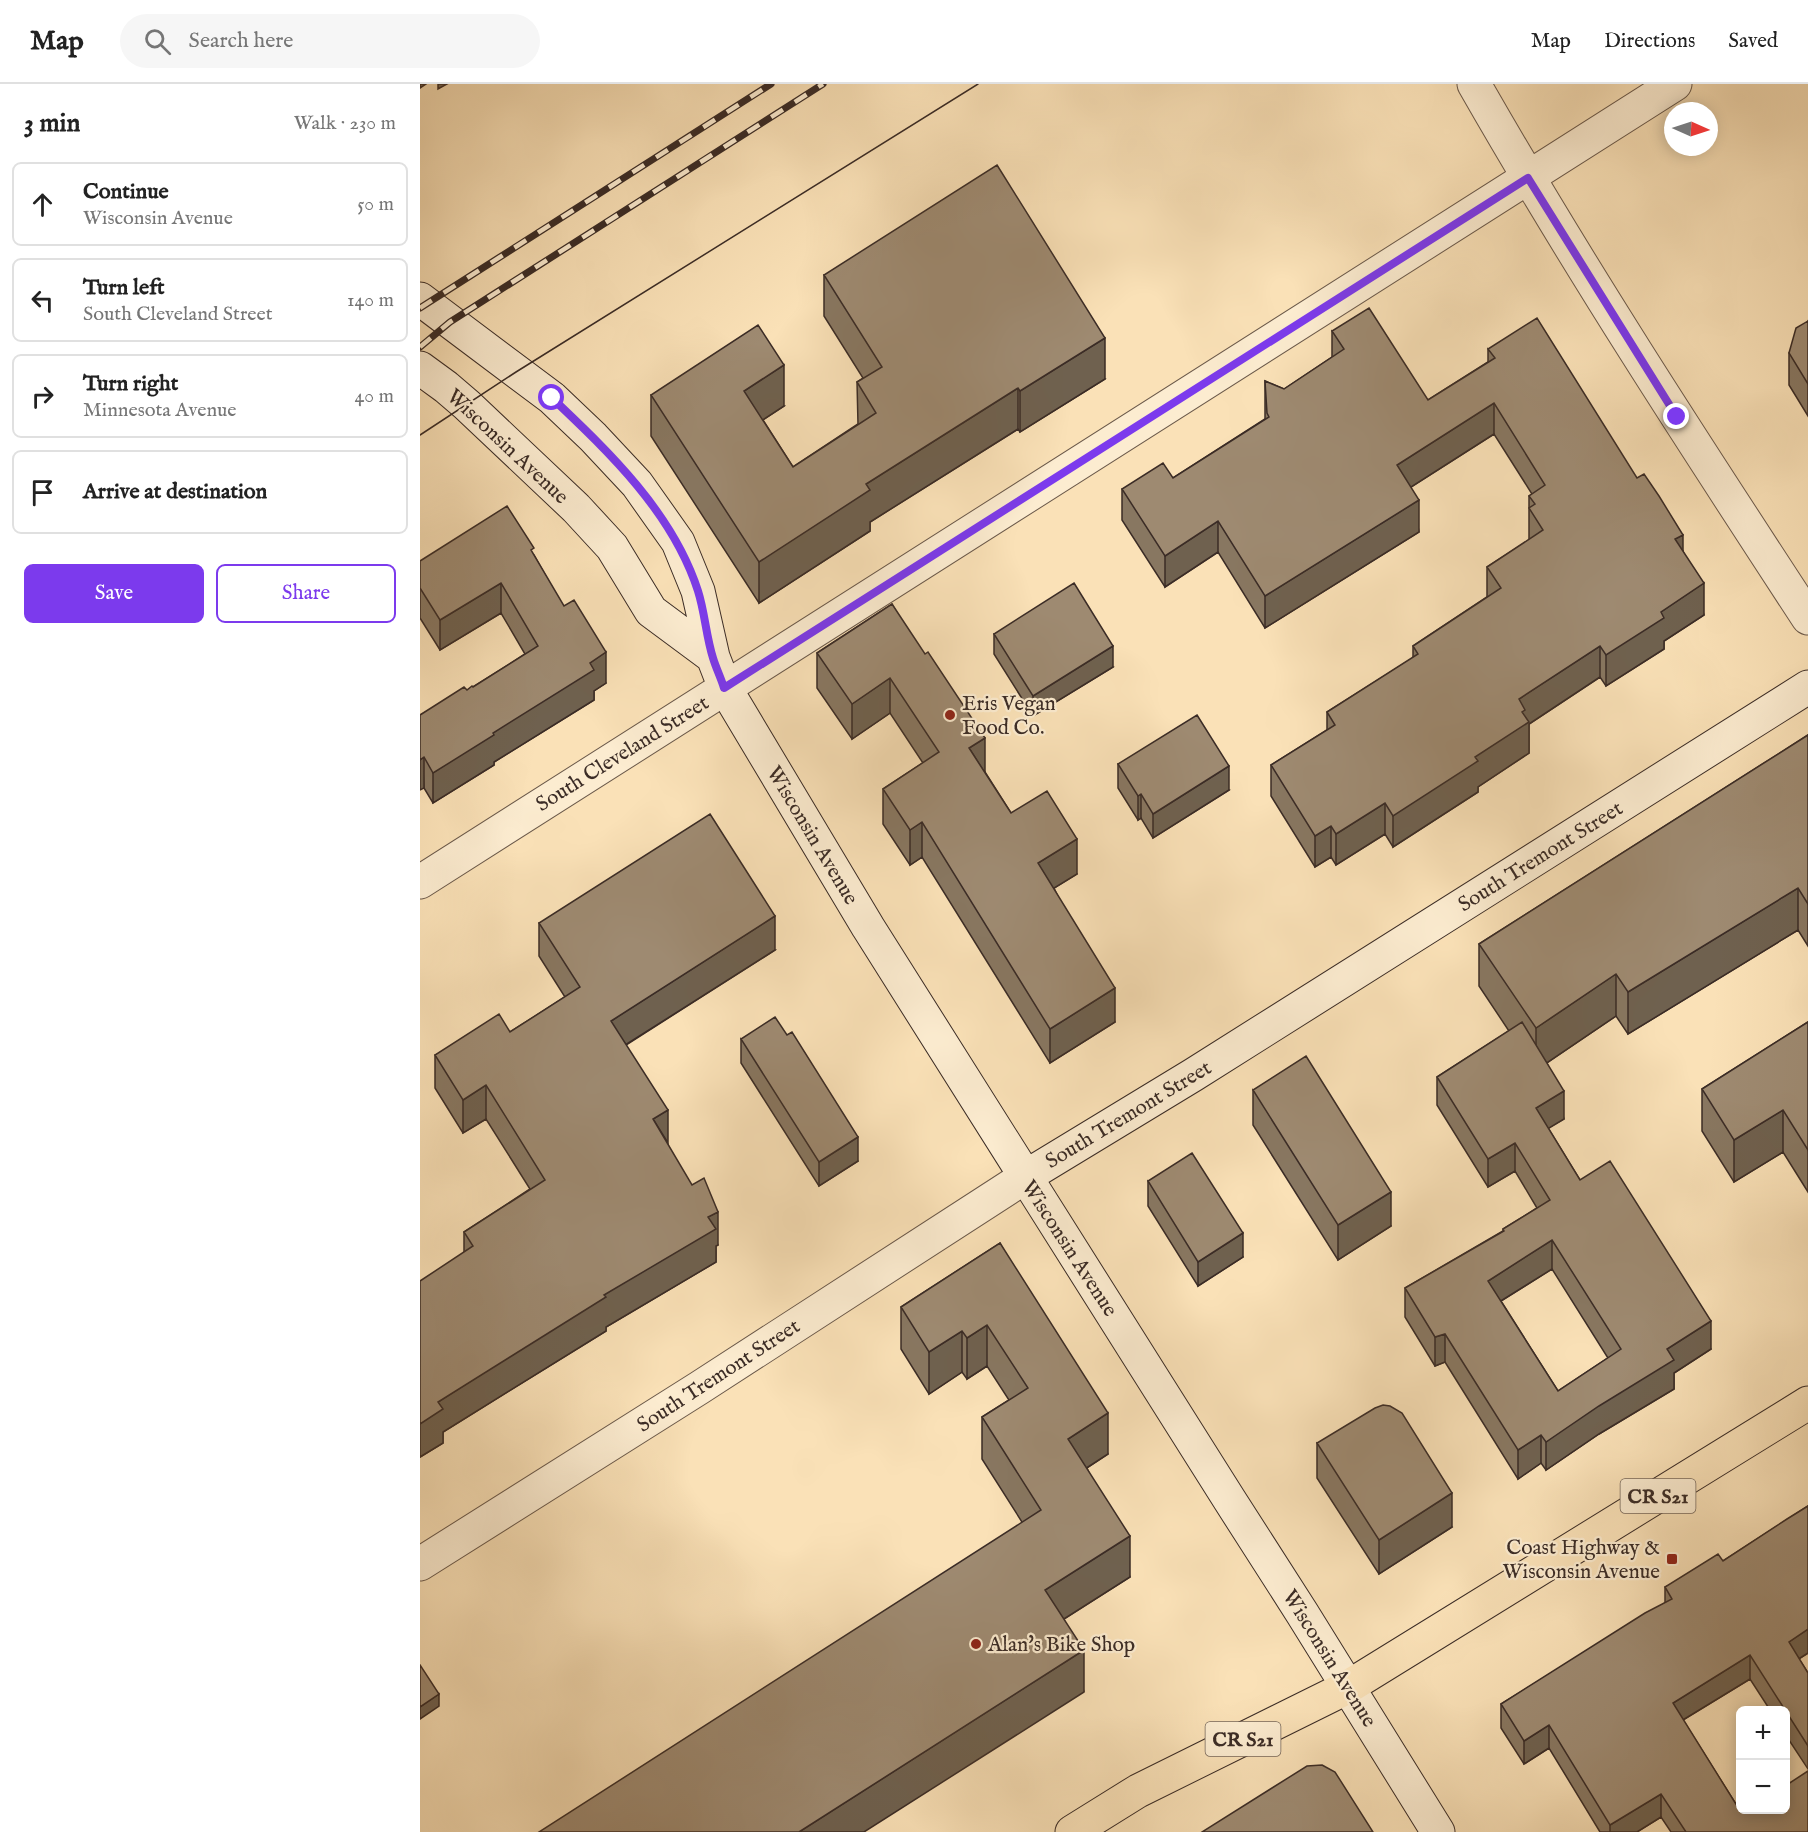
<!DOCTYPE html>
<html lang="en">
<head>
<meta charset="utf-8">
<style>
  :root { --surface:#fff; --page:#f6f6f6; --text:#222; --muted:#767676; --line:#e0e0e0; --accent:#7c3aed }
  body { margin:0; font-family:"IM FELL English",serif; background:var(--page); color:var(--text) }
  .controls { position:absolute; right:18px; bottom:18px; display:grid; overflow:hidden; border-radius:9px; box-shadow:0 3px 15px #0003 }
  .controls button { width:54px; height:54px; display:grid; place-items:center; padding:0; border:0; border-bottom:2px solid var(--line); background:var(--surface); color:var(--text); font:30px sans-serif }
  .compass { position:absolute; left:1244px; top:18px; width:54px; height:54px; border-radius:50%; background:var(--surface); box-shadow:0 3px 15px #0003; rotate:93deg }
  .stop { position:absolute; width:18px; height:18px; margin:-14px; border:4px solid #7c3aed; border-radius:50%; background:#fff }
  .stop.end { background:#7c3aed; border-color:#fff; box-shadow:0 2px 6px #0008 }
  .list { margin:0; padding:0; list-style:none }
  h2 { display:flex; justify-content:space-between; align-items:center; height:78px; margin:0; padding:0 24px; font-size:26px }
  h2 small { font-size:20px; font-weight:400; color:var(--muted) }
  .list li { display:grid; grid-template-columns:39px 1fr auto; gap:18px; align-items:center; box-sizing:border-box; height:84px; margin:0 12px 12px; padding:0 12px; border:2px solid var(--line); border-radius:9px }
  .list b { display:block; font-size:22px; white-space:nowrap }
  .list p { margin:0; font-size:20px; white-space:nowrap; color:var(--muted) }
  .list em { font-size:20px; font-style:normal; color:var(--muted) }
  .actions { display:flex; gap:12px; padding:18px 24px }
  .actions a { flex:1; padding:14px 0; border:2px solid var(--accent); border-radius:9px; text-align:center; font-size:21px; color:var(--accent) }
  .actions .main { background:var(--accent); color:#fff }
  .icon { flex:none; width:33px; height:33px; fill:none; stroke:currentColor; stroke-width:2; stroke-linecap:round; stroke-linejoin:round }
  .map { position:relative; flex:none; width:1388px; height:1748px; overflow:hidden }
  header { display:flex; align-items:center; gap:36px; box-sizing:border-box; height:84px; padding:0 30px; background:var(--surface); border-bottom:2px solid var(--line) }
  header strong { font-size:28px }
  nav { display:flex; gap:33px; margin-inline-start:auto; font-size:21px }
  .search { width:420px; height:54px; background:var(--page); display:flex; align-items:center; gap:15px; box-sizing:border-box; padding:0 21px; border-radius:33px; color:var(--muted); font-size:22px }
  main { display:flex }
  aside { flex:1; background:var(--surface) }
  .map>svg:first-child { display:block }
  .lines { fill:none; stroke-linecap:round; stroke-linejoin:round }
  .street-casing { stroke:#6b594a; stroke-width:35 }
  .secondary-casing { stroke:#3b2c26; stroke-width:35 }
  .primary-casing { stroke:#3b2c26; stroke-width:35 }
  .street { stroke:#fcecd0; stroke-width:33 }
  .secondary { stroke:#fcecd0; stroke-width:33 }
  .primary { stroke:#fae1b7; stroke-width:33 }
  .tram { stroke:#3b2c26; stroke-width:1.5 }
  .rail-casing { stroke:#3b2c26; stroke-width:7 }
  .rail { stroke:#fcecd0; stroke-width:4.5; stroke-dasharray:14; stroke-linecap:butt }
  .wall { fill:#887761; stroke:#3b2c26; stroke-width:1.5; fill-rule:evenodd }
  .shaded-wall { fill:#6f614f; stroke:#3b2c26; stroke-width:1.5 }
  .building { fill:#9e8a71; stroke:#3b2c26; stroke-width:1.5; fill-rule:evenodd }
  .route { stroke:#7c3aed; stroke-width:8 }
  .poi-dot { fill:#8f2418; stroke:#fcecd0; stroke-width:2 }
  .labels { text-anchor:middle; stroke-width:4.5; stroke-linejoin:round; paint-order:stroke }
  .shield { fill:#fcecd0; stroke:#756659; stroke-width:1.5 }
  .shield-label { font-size:20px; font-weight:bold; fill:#3b2c26 }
  .street-label { font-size:21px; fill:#3b2c26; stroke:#fcecd0 }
  .poi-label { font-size:21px; fill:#3b2c26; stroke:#fcecd0; text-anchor:start }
</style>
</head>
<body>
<header>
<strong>Map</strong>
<div class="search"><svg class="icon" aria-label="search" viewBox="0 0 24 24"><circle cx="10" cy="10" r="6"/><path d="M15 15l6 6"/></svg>Search here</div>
<nav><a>Map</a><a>Directions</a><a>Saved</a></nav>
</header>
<main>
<aside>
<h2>3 min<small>Walk · 230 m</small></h2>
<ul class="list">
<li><svg class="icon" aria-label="ahead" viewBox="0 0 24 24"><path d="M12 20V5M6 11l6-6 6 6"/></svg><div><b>Continue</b><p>Wisconsin Avenue</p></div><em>50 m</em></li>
<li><svg class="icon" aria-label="left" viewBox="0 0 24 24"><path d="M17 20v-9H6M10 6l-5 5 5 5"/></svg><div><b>Turn left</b><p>South Cleveland Street</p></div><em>140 m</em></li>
<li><svg class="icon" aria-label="right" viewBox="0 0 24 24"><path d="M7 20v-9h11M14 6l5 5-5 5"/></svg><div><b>Turn right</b><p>Minnesota Avenue</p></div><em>40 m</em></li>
<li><svg class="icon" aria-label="arrive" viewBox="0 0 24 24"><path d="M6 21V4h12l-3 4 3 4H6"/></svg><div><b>Arrive at destination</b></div></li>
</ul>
<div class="actions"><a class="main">Save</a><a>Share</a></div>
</aside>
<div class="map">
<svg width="1388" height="1748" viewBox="0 0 1388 1748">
  <rect width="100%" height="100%" fill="#fae1b7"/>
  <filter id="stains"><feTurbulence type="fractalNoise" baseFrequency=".00333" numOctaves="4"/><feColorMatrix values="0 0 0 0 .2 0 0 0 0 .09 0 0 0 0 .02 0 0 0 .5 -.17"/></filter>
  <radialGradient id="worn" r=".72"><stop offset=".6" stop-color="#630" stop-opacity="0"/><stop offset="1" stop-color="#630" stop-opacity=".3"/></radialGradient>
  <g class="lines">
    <g class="street-casing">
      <path id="street" d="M 1054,0 C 1158,182 1273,358 1388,534
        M 0,798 L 1255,0
        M 0,1480 L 279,1304 L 605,1093"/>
    </g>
    <g class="secondary-casing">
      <path id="secondary" d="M 0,215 L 132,314 L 173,353 L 217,400 L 258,458 L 278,507 L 293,573 L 305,604 L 448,843 L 809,1415 L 882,1529 L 1018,1748
        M 0,284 L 26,303 L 47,321 L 156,424 L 192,463 L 231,527 L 293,573
        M 605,1093 L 773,991 L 1388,603"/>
    </g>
    <g class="primary-casing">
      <path id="primary" d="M 652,1748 L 718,1707 L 928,1603 L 1388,1319"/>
    </g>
    <use href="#street" class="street"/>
    <use href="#secondary" class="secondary"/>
    <use href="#primary" class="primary"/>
    <path class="tram" d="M 0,351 L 96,288 L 558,0"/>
    <g class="rail-casing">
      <path id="rail" d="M 0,224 L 351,0
        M 0,263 L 30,238 L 403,0"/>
    </g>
    <use href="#rail" class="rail"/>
  </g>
  <path class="wall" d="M 404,191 L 685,295 L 600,348 L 598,345 L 450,438 L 450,447 L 339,519 L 231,352 L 231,311 L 364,322 L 343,336 L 373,383 L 438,340 L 437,298 L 443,294 L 404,232 Z
    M 1388,237 L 1388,332 L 1369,301 L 1369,269 Z
    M 912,247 L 1008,316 L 1068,278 L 1068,265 L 1263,467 L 1284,531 L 1244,557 L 1244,565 L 1186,602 L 1180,593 L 1109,640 L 1109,669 L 1058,703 L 1058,708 L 973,763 L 965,750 L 916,781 L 911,773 L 895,783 L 851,712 L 851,681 L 907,646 L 907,628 L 993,574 L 993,562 L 1067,513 L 1067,483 L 1109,456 L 1109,412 L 1112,410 L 1074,350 L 991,403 L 999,448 L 845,544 L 798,468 L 745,503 L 702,436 L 702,405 L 753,394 L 845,335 L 845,297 L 864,305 L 912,273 Z
    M 114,471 L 186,599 L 174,607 L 174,616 L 74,678 L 74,681 L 13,719 L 4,704 L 0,631 L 53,603 L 105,570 L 81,529 L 20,566 L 0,534 L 0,477 Z
    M 472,520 L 565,688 L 591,729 L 657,790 L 634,804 L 695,938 L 630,979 L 502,773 L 490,781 L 463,740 L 463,705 L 503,679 L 470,629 L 432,655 L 397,604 L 397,569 Z
    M 574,550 L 693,583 L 613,632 L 574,570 Z
    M 1388,651 L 1388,862 L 1378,846 L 1208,950 L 1196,932 L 1127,979 L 1144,1035 L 1128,1044 L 1160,1096 L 1291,1265 L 1254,1289 L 1254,1305 L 1179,1350 L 1126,1386 L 1121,1379 L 1098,1395 L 1025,1278 L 1015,1282 L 985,1233 L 985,1204 L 1083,1147 L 1083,1145 L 1117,1124 L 1095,1087 L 1068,1103 L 1017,1021 L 1017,993 L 1089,947 L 1059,902 L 1059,860 ZM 1132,1185 L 1188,1274 L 1138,1307 L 1081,1217 Z
    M 698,680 L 809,706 L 733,754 L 721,734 L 718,736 L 698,704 Z
    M 119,839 L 355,866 L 206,961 L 247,1059 L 298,1161 L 296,1162 L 296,1178 L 186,1243 L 186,1247 L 23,1348 L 23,1359 L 0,1373 L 44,1168 L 44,1148 L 110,1105 L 66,1035 L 43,1049 L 15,1004 L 15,971 L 90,948 L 145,913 L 119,872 Z
    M 1388,938 L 1388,1108 L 1363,1068 L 1314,1098 L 1282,1047 L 1282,1005 Z
    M 321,955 L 438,1077 L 399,1102 L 321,979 Z
    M 833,1006 L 971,1142 L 918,1176 L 833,1041 Z
    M 728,1097 L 823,1173 L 778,1202 L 728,1122 Z
    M 580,1159 L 688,1370 L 667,1384 L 710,1493 L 644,1535 L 664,1608 L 602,1438 L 562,1375 L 562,1333 L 589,1316 L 567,1282 L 547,1295 L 542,1288 L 509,1310 L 481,1265 L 481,1223 Z
    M 897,1359 L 1032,1443 L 959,1490 L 897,1394 Z
    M 1388,1422 L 1388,1569 L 1379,1575 L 1388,1589 L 1388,1685 L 1365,1650 L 1365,1626 L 1350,1626 L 1330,1595 L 1263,1636 L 1319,1725 L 1388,1748 L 1251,1748 L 1241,1733 L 1217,1748 L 1180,1748 L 1129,1664 L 1104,1680 L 1081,1644 L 1081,1620 L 1245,1519 L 1245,1503 L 1303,1477 Z"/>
  <path class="shaded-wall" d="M 0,0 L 6,0 L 0,4 Z
    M 18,0 L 27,0 L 18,5 Z
    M 685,254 L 685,295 L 600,348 L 600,307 Z
    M 364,281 L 364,322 L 324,348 L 324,307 Z
    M 598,304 L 598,345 L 450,438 L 450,447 L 339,519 L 339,478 L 446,400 Z
    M 1074,319 L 1074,350 L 977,412 L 977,381 Z
    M 999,416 L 999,448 L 845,544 L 845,512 Z
    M 798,437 L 798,468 L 745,503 L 745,472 Z
    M 1263,451 L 1263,482 L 1255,455 Z
    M 81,499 L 81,529 L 20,566 L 20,536 Z
    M 1284,499 L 1284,531 L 1244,557 L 1244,565 L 1186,602 L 1186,571 L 1241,528 Z
    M 693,562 L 693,583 L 613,632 L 613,612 Z
    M 1180,562 L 1180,593 L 1109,640 L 1109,669 L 1058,703 L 1058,708 L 973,763 L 973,732 L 1099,615 Z
    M 186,568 L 186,599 L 174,607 L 174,616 L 74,678 L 74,681 L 13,719 L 13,689 L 73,649 L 170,579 Z
    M 470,594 L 470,629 L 432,655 L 432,620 Z
    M 565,654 L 565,689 L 549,664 Z
    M 4,673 L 4,704 L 0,706 L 0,676 Z
    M 809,682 L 809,706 L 733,754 L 733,730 Z
    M 721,710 L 721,734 L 718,736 L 718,712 Z
    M 965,719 L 965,750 L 916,781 L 916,750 Z
    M 502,738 L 502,773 L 490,781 L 490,746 Z
    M 911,742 L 911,773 L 895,783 L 895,752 Z
    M 657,755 L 657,790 L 618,814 L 618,779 Z
    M 1378,804 L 1378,846 L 1208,950 L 1208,908 Z
    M 355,832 L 355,866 L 191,970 L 191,937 Z
    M 1196,890 L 1196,932 L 1116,986 L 1116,944 Z
    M 695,904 L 695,938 L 630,979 L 630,945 Z
    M 66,1001 L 66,1035 L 43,1049 L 43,1016 Z
    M 1144,1007 L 1144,1035 L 1116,1052 L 1116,1024 Z
    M 248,1026 L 248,1059 L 233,1035 Z
    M 1363,1026 L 1363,1068 L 1314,1098 L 1314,1056 Z
    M 438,1053 L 438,1077 L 399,1102 L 399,1078 Z
    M 1095,1059 L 1095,1087 L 1068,1103 L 1068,1075 Z
    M 971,1108 L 971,1142 L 918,1176 L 918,1141 Z
    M 298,1128 L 298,1161 L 296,1162 L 296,1178 L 186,1243 L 186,1247 L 23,1348 L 23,1359 L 0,1373 L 0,1340 L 18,1318 L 184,1211 L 288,1133 Z
    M 823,1149 L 823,1173 L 778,1202 L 778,1178 Z
    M 1132,1156 L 1132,1185 L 1068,1225 L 1068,1197 Z
    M 1291,1237 L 1291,1265 L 1254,1289 L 1254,1305 L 1179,1350 L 1126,1386 L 1126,1358 L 1247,1265 Z
    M 567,1241 L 567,1282 L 547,1295 L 547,1254 Z
    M 542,1247 L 542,1288 L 509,1310 L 509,1268 Z
    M 1025,1250 L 1025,1278 L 1015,1282 L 1015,1253 Z
    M 688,1329 L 688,1370 L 648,1396 L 648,1355 Z
    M 1121,1351 L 1121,1379 L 1098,1395 L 1098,1366 Z
    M 1032,1409 L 1032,1443 L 959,1490 L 959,1456 Z
    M 710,1452 L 710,1493 L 625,1547 L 625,1506 Z
    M 1388,1545 L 1388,1569 L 1369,1581 L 1369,1558 Z
    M 664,1566 L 664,1608 L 444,1748 L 379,1748 Z
    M 1330,1571 L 1330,1595 L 1253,1642 L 1253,1619 Z
    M 19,1610 L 19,1622 L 0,1635 L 0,1623 Z
    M 1129,1641 L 1129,1664 L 1104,1680 L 1104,1657 Z
    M 1241,1710 L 1241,1733 L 1217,1748 L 1190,1748 L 1190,1741 Z"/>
  <path class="building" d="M 577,81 L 685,254 L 600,307 L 598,304 L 446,400 L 450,406 L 339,478 L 231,311 L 338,241 L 364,281 L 324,307 L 373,383 L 456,329 L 437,298 L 462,283 L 404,191 Z
    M 949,224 L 1008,316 L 1075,274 L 1068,265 L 1117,234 L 1217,394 L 1224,390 L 1239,412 L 1263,451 L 1255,455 L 1284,499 L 1241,528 L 1244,534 L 1186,571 L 1180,562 L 1099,615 L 1105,626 L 1102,628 L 1109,638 L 1055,673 L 1058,677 L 973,732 L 965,719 L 916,750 L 911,742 L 895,752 L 851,681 L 915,641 L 907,628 L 998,570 L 993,562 L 1081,504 L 1067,483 L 1123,446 L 1109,424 L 1115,420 L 1109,412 L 1125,401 L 1074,319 L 977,381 L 999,416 L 845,512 L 798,437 L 745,472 L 702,405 L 743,379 L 753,394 L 849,333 L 847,329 L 845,297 L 864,305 L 924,265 L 912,247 Z
    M 1388,237 L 1388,300 L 1369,269 L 1376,244 Z
    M 87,422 L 114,464 L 111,466 L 144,522 L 154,516 L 186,568 L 170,579 L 174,586 L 73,649 L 74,651 L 13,689 L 4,673 L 0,676 L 0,631 L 44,603 L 47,606 L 52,602 L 53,603 L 118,562 L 81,499 L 20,536 L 0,504 L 0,477 Z
    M 654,499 L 693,562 L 613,612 L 574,550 Z
    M 472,520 L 505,570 L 508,568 L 565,654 L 549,664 L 591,729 L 627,707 L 657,755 L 618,779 L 695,904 L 630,945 L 502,738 L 490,746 L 463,705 L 519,668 L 470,594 L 432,620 L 397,569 Z
    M 777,631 L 809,682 L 733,730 L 721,710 L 718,712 L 698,680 Z
    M 1388,651 L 1388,820 L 1378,804 L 1208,908 L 1196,890 L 1116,944 L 1059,860 Z
    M 290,730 L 355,832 L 191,937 L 248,1026 L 233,1035 L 272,1101 L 284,1094 L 298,1128 L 288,1133 L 296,1145 L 184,1211 L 186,1213 L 18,1318 L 23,1325 L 0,1340 L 0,1197 L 53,1162 L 44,1148 L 125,1096 L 66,1001 L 43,1016 L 15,971 L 79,930 L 90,948 L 160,903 L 119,839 Z
    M 355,933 L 367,951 L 372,948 L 438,1053 L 399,1078 L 321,955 Z
    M 1102,938 L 1144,1007 L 1116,1024 L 1160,1096 L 1190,1077 L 1291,1237 L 1247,1265 L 1254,1276 L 1179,1322 L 1126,1358 L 1121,1351 L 1098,1366 L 1025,1250 L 1015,1253 L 985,1204 L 1084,1147 L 1083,1145 L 1130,1116 L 1095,1059 L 1068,1075 L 1017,993 ZM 1132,1156 L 1201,1265 L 1138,1307 L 1068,1197 Z
    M 1388,938 L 1388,1066 L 1363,1026 L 1314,1056 L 1282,1005 Z
    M 886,972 L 971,1108 L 918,1141 L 833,1006 Z
    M 772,1069 L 823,1149 L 778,1178 L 728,1097 Z
    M 580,1159 L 688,1329 L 648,1355 L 710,1452 L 625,1506 L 664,1566 L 379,1748 L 119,1748 L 621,1426 L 562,1333 L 608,1304 L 567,1241 L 547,1254 L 542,1247 L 509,1268 L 481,1223 Z
    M 963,1321 L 970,1322 L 982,1329 L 1032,1409 L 959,1456 L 897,1359 L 955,1324 Z
    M 1388,1422 L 1388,1545 L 1369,1558 L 1388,1589 L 1388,1662 L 1330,1571 L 1253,1619 L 1319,1725 L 1320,1724 L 1320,1725 L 1365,1725 L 1365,1702 L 1388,1687 L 1388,1748 L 1266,1748 L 1241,1710 L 1190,1741 L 1129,1641 L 1104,1657 L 1081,1620 L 1225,1529 L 1252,1515 L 1245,1503 L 1298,1470 L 1303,1477 L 1367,1435 Z
    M 0,1581 L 19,1610 L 0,1623 Z
    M 902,1681 L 915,1688 L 953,1748 L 782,1748 L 887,1682 Z"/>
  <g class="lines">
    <path class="route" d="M 132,314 C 190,369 253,429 278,507 C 285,529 286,552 293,574 C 296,584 301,594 304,604 L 1108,94 L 1257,333"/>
  </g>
  <g class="poi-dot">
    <circle cx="530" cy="631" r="6"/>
    <rect x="1246" y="1469" width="12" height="12" rx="3"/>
    <circle cx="556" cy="1560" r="6"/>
  </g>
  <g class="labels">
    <g class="shield">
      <rect x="1200.5" y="1395" width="75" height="34" rx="4.5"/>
      <rect x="785.5" y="1638" width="75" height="34" rx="4.5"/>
    </g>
    <g class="shield-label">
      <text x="1238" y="1419">CR S21</text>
      <text x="823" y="1662">CR S21</text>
    </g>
    <g class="street-label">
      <text transform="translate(88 362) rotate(43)" y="7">Wisconsin Avenue</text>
      <text transform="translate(202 669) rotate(-32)" y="7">South Cleveland Street</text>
      <text transform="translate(393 751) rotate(59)" y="7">Wisconsin Avenue</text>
      <text transform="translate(1120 772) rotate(-32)" y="7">South Tremont Street</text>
      <text transform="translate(708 1030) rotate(-31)" y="7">South Tremont Street</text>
      <text transform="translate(650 1164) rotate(57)" y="7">Wisconsin Avenue</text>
      <text transform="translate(298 1291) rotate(-33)" y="7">South Tremont Street</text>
      <text transform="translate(910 1574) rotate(58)" y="7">Wisconsin Avenue</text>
    </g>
    <g class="poi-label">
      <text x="542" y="626">Eris Vegan<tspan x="542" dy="24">Food Co.</tspan></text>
      <text x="1240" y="1470" text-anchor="end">Coast Highway &amp;<tspan x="1240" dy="24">Wisconsin Avenue</tspan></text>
      <text x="568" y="1567">Alan's Bike Shop</text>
    </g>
  </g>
  <rect width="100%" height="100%" filter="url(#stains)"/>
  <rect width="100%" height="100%" fill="url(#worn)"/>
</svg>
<div class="controls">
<button>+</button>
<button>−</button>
</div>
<svg class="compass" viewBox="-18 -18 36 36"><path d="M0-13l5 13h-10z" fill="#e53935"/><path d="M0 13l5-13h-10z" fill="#767676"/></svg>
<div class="stop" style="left:132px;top:314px"></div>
<div class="stop end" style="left:1257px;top:333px"></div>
</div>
</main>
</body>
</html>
